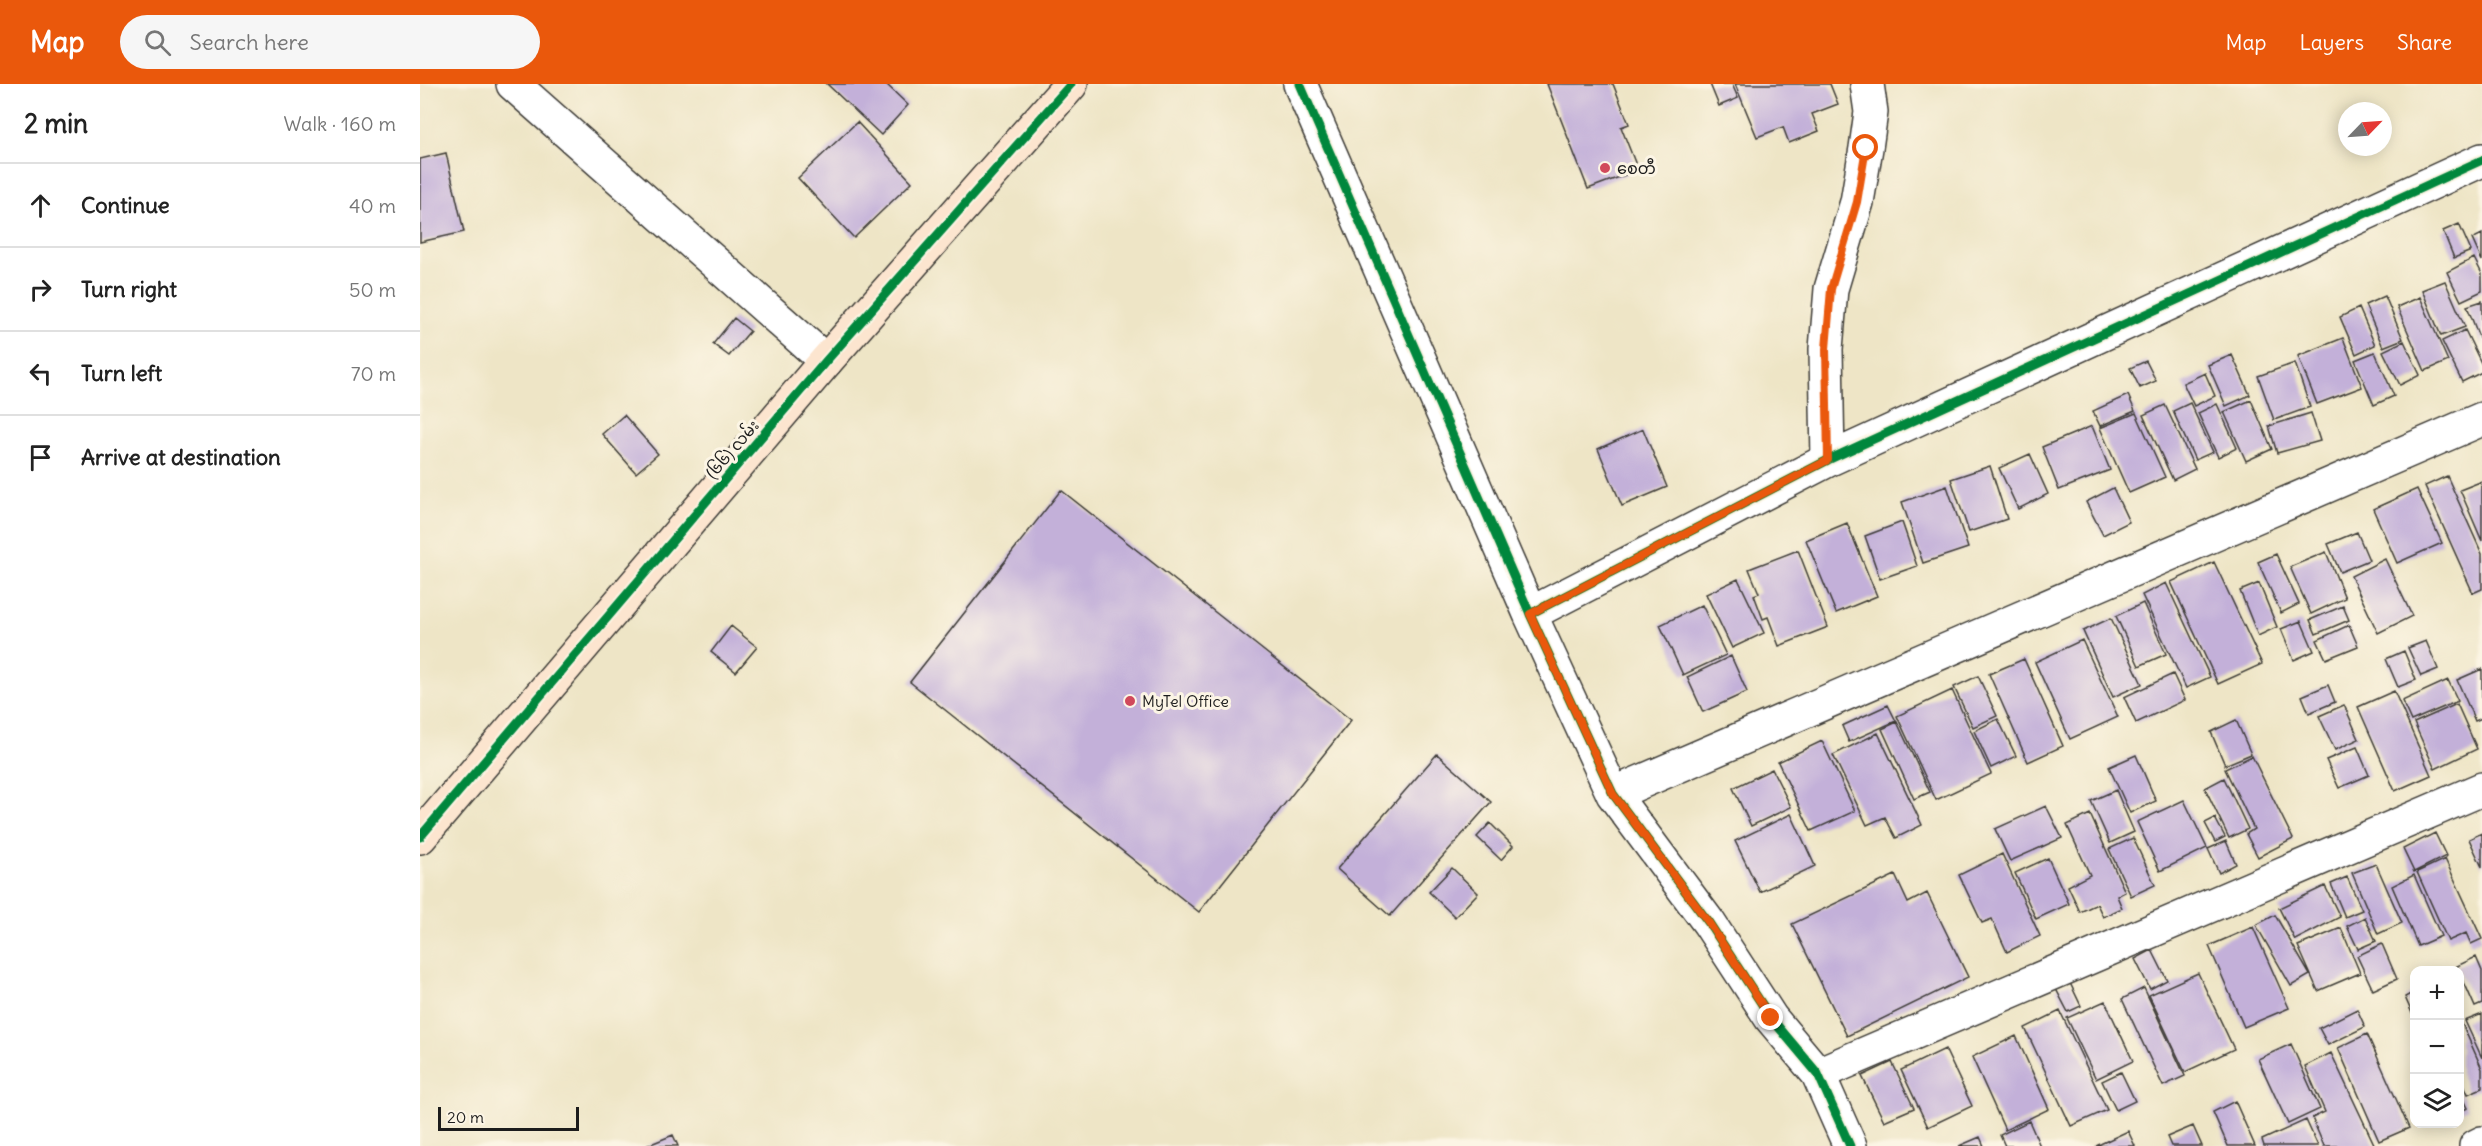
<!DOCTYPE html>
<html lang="en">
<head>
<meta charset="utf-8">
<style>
  :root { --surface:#fff; --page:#f6f6f6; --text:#222; --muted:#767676; --line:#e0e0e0; --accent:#ea580c }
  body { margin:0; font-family:Delius,"Noto Sans Myanmar",sans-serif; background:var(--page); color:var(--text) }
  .controls { position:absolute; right:18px; bottom:18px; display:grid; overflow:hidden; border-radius:12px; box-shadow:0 3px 15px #0003 }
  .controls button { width:54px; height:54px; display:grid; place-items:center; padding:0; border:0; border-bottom:2px solid var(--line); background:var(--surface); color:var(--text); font:30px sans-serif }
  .compass { position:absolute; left:1918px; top:18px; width:54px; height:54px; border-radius:50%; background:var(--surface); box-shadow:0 3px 15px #0003; rotate:65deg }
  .scale { position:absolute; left:18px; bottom:15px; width:141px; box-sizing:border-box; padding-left:6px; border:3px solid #1c1c1c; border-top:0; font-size:16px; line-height:21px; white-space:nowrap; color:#1c1c1c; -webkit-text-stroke:4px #fcf5e5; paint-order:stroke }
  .stop { position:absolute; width:18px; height:18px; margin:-14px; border:4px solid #ea580c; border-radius:50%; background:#fff }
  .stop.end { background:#ea580c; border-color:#fff; box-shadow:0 2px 6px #0008 }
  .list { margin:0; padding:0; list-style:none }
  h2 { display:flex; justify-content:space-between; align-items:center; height:78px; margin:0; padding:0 24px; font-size:26px }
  h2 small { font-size:20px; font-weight:400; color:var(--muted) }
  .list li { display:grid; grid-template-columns:39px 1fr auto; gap:18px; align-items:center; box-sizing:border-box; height:84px; padding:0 24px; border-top:2px solid var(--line) }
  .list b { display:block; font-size:22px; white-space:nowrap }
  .list em { font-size:20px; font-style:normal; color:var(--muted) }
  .icon { flex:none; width:33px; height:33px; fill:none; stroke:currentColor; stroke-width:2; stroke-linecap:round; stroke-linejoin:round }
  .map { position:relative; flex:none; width:2062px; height:1062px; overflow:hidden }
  header { display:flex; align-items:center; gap:36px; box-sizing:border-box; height:84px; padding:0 30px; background:var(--accent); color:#fff }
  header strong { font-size:28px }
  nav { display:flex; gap:33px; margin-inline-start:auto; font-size:21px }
  .search { width:420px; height:54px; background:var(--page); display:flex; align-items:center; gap:15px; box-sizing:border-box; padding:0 21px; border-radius:33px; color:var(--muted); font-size:22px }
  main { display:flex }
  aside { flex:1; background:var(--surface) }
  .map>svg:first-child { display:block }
  .building { fill:#c3b0d9 }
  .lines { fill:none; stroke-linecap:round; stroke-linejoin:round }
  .street-casing { stroke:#3c3a36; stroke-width:36 }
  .secondary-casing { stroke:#3c3a36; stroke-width:36 }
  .street { stroke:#fff; stroke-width:33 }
  .secondary { stroke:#fce5cf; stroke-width:33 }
  .cycleway-casing { stroke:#fcf5e5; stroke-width:13 }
  .cycleway { stroke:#00873e; stroke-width:9 }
  .route { stroke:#ea580c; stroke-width:8 }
  .poi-dot { fill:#d1495b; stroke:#fcf5e5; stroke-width:2 }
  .labels { text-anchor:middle; stroke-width:6; stroke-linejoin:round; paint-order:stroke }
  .poi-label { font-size:16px; fill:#1c1c1c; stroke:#fcf5e5; text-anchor:start }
  .street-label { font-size:16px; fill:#1c1c1c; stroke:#fcf5e5 }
</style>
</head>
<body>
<header>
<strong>Map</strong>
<div class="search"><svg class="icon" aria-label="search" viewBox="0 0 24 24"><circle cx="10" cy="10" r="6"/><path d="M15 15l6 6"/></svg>Search here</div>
<nav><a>Map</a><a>Layers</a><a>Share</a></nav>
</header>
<main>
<aside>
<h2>2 min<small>Walk · 160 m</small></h2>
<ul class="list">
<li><svg class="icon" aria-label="ahead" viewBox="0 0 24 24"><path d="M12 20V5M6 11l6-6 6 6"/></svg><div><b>Continue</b></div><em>40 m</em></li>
<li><svg class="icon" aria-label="right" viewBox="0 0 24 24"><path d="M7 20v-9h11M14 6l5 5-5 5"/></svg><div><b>Turn right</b></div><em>50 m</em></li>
<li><svg class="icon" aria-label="left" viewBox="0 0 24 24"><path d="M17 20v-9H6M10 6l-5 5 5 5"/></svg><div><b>Turn left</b></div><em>70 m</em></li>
<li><svg class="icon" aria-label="arrive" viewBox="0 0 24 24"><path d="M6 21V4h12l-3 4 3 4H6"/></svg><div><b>Arrive at destination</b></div></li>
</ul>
</aside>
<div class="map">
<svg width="2062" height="1062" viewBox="0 0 2062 1062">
  <rect width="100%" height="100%" fill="#fcf5e5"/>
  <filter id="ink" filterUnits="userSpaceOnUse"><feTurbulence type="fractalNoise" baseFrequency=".0167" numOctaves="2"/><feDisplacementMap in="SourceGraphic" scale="12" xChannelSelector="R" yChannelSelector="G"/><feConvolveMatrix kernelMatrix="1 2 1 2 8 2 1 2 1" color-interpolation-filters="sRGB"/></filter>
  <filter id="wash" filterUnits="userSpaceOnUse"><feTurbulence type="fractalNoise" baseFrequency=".008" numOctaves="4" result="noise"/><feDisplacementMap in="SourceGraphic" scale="24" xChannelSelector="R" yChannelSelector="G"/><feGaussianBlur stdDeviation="1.35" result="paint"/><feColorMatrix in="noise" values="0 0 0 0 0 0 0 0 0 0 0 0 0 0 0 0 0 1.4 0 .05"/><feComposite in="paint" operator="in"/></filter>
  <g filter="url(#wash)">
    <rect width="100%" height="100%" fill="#eee5c6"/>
    <g id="blocks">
      <path class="building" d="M 407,0 L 466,0 L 488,21 L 461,51 Z
        M 1127,0 L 1193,0 L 1209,40 L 1201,43 L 1218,86 L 1168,105 Z
        M 1290,0 L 1312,0 L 1318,14 L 1299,22 Z
        M 1315,0 L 1410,0 L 1418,20 L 1392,30 L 1399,47 L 1369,59 L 1363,43 L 1337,53 Z
        M 437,38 L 492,98 L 434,154 L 378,94 Z
        M 26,69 L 44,148 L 0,158 L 0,75 Z
        M 2039,140 L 2051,167 L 2034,174 L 2023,147 Z
        M 2062,150 L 2062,177 L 2052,155 Z
        M 2054,174 L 2062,190 L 2062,207 L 2041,217 L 2027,188 Z
        M 2025,197 L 2045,243 L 2021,252 L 2002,206 Z
        M 1965,212 L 1983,255 L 1963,263 L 1945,221 Z
        M 2000,213 L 2028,277 L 2005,287 L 1977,223 Z
        M 2062,217 L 2062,261 L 2047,222 Z
        M 1939,224 L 1955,261 L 1936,270 L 1920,233 Z
        M 314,234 L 330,247 L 309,272 L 293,260 Z
        M 2045,246 L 2062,281 L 2062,288 L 2042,298 L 2022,257 Z
        M 1923,254 L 1942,303 L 1897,320 L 1878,272 Z
        M 1984,257 L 2000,291 L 1980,301 L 1963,267 Z
        M 1955,268 L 1974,312 L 1954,321 L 1935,276 Z
        M 1812,271 L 1830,311 L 1806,322 L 1788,281 Z
        M 1726,277 L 1736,297 L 1720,304 L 1710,284 Z
        M 1875,279 L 1890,323 L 1854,336 L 1838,292 Z
        M 1785,289 L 1795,312 L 1774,322 L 1763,299 Z
        M 1708,311 L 1715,327 L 1680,342 L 1673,327 Z
        M 1831,316 L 1852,365 L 1826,377 L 1804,328 Z
        M 1770,319 L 1793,368 L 1775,376 L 1753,327 Z
        M 1797,320 L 1817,364 L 1798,373 L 1778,329 Z
        M 1745,321 L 1775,385 L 1753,396 L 1723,331 Z
        M 1716,329 L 1745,393 L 1709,409 L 1680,344 Z
        M 1891,329 L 1900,357 L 1857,369 L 1849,342 Z
        M 204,331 L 238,370 L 216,389 L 182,350 Z
        M 1672,342 L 1690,386 L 1639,406 L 1622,363 Z
        M 1223,345 L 1247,403 L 1202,422 L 1178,365 Z
        M 1610,370 L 1628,410 L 1598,425 L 1579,384 Z
        M 1570,382 L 1587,435 L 1549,448 L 1531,395 Z
        M 2027,392 L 2062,470 L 2062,505 L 2053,509 L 2005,402 Z
        M 2060,398 L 2062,403 L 2062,457 L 2040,406 Z
        M 1527,402 L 1548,464 L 1503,479 L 1482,418 Z
        M 1693,404 L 1709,438 L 1683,451 L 1666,418 Z
        M 1997,405 L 2022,459 L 1977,479 L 1953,425 Z
        M 641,406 L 931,636 L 779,828 L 490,598 Z
        M 1482,438 L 1497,482 L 1460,495 L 1445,452 Z
        M 1427,439 L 1457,512 L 1416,529 L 1386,456 Z
        M 1937,448 L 1949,476 L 1920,488 L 1908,460 Z
        M 1378,466 L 1408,543 L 1359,562 L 1348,533 L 1343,535 L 1334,511 L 1339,509 L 1329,485 Z
        M 1906,468 L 1925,514 L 1891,530 L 1870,483 Z
        M 1856,470 L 1879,520 L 1861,529 L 1838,478 Z
        M 1965,475 L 1992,532 L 1958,549 L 1931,492 Z
        M 1794,478 L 1842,580 L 1798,600 L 1751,498 Z
        M 1318,495 L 1344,549 L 1312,564 L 1286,510 Z
        M 1746,499 L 1790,593 L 1766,604 L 1722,511 Z
        M 1839,499 L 1857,543 L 1838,552 L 1820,507 Z
        M 1723,519 L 1746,570 L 1719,582 L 1696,532 Z
        M 1282,521 L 1306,571 L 1263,591 L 1240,541 Z
        M 1923,522 L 1929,536 L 1896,550 L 1890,536 Z
        M 1691,534 L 1722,600 L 1693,613 L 1663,547 Z
        M 1881,537 L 1894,567 L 1874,576 L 1861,545 Z
        M 1929,541 L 1938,562 L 1906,575 L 1897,556 Z
        M 311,542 L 337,563 L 316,588 L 291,568 Z
        M 1662,556 L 1698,633 L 1650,655 L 1615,578 Z
        M 2006,557 L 2018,585 L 2001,592 L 1988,564 Z
        M 1984,567 L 1996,596 L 1978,603 L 1966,575 Z
        M 1311,572 L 1327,608 L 1283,628 L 1267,593 Z
        M 1604,575 L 1643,662 L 1608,678 L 1569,590 Z
        M 2062,585 L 2062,634 L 2055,637 L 2037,596 Z
        M 1753,590 L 1765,616 L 1716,639 L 1704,613 Z
        M 1558,592 L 1577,632 L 1553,643 L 1534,603 Z
        M 2028,596 L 2038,617 L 1991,637 L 1982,617 Z
        M 1908,601 L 1915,618 L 1889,629 L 1882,612 Z
        M 1532,606 L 1571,690 L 1516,716 L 1477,632 Z
        M 1974,607 L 2011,691 L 1975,707 L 1938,623 Z
        M 2037,620 L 2057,665 L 2015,685 L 1994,639 Z
        M 1468,621 L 1476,637 L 1429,658 L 1422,642 Z
        M 1924,621 L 1939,655 L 1915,666 L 1899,632 Z
        M 1578,635 L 1596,672 L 1571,684 L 1554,647 Z
        M 1816,636 L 1831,670 L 1805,681 L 1791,648 Z
        M 1477,638 L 1510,708 L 1494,715 L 1462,645 Z
        M 1458,649 L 1502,741 L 1476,754 L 1465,733 L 1447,741 L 1413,671 Z
        M 1402,657 L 1435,727 L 1391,747 L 1358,678 Z
        M 1937,663 L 1949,691 L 1919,704 L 1906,676 Z
        M 1017,670 L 1071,718 L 970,832 L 917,785 Z
        M 1716,671 L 1736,717 L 1710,729 L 1689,683 Z
        M 1832,672 L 1873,755 L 1838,773 L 1826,750 L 1834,745 L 1805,685 Z
        M 1352,685 L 1371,723 L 1331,742 L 1313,704 Z
        M 1804,694 L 1828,745 L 1809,754 L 1785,704 Z
        M 1696,706 L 1714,748 L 1690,759 L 1671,717 Z
        M 1764,716 L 1787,764 L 1740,787 L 1717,738 Z
        M 1626,722 L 1642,754 L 1590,777 L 1575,745 Z
        M 1371,730 L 1395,782 L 1340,808 L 1315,757 Z
        M 1670,730 L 1705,808 L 1697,812 L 1702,824 L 1683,833 L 1677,820 L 1660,828 L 1648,802 L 1670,791 L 1647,741 Z
        M 1795,734 L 1805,753 L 1795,758 L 1785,739 Z
        M 1070,739 L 1093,762 L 1081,776 L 1057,753 Z
        M 2015,749 L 2026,772 L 1994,788 L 1983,765 Z
        M 2062,749 L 2062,783 L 2049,755 Z
        M 1713,754 L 1735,801 L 1711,812 L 1689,765 Z
        M 1806,757 L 1816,780 L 1799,789 L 1788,765 Z
        M 1582,770 L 1620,852 L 1587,868 L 1572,835 L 1562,839 L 1539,791 Z
        M 1628,774 L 1649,820 L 1616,835 L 1595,789 Z
        M 2025,775 L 2062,855 L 2051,860 L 2046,849 L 2028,857 L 1997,788 Z
        M 1956,780 L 1982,839 L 1958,850 L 1932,789 Z
        M 1032,784 L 1058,809 L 1035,833 L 1009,808 Z
        M 1475,791 L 1488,819 L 1507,809 L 1548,893 L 1427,952 L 1372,840 Z
        M 1994,791 L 2021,852 L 1998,862 L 1972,802 Z
        M 1927,793 L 1942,826 L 1925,833 L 1911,800 Z
        M 1905,802 L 1920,833 L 1875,856 L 1859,824 Z
        M 1855,831 L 1890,891 L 1871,902 L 1836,841 Z
        M 1945,833 L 1956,857 L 1938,865 L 1927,842 Z
        M 1833,843 L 1869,924 L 1824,943 L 1789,862 Z
        M 1921,844 L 1940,889 L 1898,907 L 1878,862 Z
        M 1962,860 L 1977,895 L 1953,906 L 1937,872 Z
        M 1732,866 L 1747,896 L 1730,905 L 1715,875 Z
        M 2056,873 L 2062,887 L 2062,920 L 2055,923 L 2037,882 Z
        M 1778,889 L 1814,965 L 1765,988 L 1729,911 Z
        M 1650,899 L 1661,922 L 1648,928 L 1636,905 Z
        M 1724,904 L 1765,992 L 1743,1002 L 1702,915 Z
        M 1994,908 L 1994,934 L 1985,913 Z
        M 1685,917 L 1713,977 L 1676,995 L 1647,934 Z
        M 1937,925 L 1945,943 L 1908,961 L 1899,944 Z
        M 1640,927 L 1687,1026 L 1651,1042 L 1605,944 Z
        M 2062,930 L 2062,974 L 2045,937 Z
        M 2040,935 L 2062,985 L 2062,1004 L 2048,1010 L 2040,991 Z
        M 1947,950 L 1989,1044 L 1959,1057 L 1918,964 Z
        M 1596,952 L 1629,1025 L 1585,1046 L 1552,973 Z
        M 1871,960 L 1900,1025 L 1868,1040 L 1838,975 Z
        M 1525,965 L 1552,1022 L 1508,1043 L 1481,986 Z
        M 1911,969 L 1955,1062 L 1904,1062 L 1892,1034 L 1905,1028 L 1885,982 Z
        M 1472,978 L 1494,1024 L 1464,1037 L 1442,992 Z
        M 1701,988 L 1715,1017 L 1696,1026 L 1682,997 Z
        M 2040,1007 L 2048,1024 L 2040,1027 Z
        M 1815,1017 L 1835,1062 L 1808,1062 L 1793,1028 Z
        M 1886,1036 L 1898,1062 L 1844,1062 L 1842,1056 Z
        M 1609,1037 L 1620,1062 L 1585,1062 L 1580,1051 Z
        M 1773,1042 L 1782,1062 L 1751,1062 L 1747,1053 Z
        M 1708,1047 L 1715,1062 L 1676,1062 Z
        M 253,1051 L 258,1062 L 226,1062 Z
        M 1560,1053 L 1564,1062 L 1539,1062 Z"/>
    </g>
  </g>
  <g filter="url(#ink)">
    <use href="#blocks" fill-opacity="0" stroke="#3c3a36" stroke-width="1.5"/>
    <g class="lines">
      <g class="street-casing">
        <path id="street" d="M 93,0 L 406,277
          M 880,0 L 1110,530 L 1193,710 L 1289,839 L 1351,934 L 1398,990 L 1430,1062
          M 1408,376 L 1406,265 L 1411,205 L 1437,118 L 1446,64 L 1451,28 L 1447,0
          M 1110,530 L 1408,376 L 2062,76
          M 1193,710 L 2062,335
          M 1398,990 L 2062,705
          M 2056,1062 L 2062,1059"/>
      </g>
      <g class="secondary-casing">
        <path id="secondary" d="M 0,753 L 406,277 L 651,0"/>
      </g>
      <use href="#street" class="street"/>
      <use href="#secondary" class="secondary"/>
      <g class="cycleway-casing">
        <path id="cycleway" d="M 880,0 L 1110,530 L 1193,710 L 1289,839 L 1351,934 L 1398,990 L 1430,1062
          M 1110,530 L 1408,376 L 2062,76
          M 0,753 L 406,277 L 651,0"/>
      </g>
      <use href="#cycleway" class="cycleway"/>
    </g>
  </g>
  <g class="lines" filter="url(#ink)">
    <path class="route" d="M 1351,934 L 1289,839 L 1193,710 L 1110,530 L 1408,376 L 1406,265 L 1411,205 L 1437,118 L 1446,64"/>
  </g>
  <g class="poi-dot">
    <circle cx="1185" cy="84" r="6"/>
    <circle cx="710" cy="617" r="6"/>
  </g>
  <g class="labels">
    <g class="poi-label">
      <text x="1197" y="90">စေတီ</text>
      <text x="722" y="623">MyTel Office</text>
    </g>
    <g class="street-label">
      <text transform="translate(312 365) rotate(-49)" y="6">(၆၆) လမ်း</text>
    </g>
  </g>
</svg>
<div class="controls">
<button>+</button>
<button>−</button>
<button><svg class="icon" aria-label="layers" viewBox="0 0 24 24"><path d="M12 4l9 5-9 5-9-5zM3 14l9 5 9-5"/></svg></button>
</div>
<svg class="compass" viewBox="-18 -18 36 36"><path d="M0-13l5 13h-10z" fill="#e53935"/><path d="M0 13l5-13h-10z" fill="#767676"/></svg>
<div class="scale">20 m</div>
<div class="stop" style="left:1446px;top:64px"></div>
<div class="stop end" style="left:1351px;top:934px"></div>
</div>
</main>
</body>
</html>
